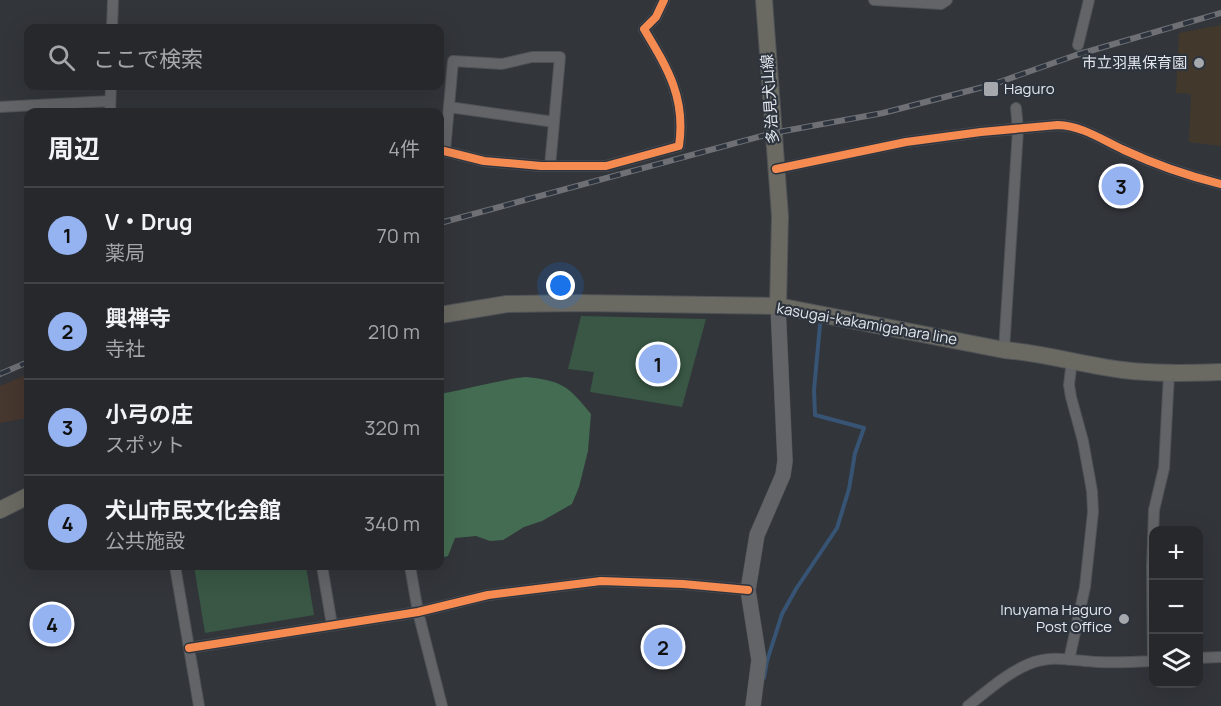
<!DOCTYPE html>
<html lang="ja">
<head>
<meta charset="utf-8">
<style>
  :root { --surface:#26282c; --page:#2e3034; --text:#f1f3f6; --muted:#a4a6a9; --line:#424448; --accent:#95b2f1 }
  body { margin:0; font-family:Manrope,"Noto Sans JP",sans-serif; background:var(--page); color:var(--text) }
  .controls { position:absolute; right:18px; bottom:18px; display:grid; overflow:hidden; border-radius:12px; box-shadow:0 6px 24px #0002 }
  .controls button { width:54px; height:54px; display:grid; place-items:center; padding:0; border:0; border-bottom:2px solid var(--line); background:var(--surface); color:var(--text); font:30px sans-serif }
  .you { position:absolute; left:561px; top:286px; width:21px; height:21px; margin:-15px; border:4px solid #fff; border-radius:50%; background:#1a73e8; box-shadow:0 0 0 9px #1a73e833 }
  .badge { display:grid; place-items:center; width:39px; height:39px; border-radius:50%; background:var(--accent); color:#111; font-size:20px; font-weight:700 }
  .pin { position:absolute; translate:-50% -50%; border:3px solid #fff; box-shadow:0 2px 6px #0006 }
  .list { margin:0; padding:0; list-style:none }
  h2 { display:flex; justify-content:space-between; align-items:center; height:78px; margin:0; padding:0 24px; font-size:26px }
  h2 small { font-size:20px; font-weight:400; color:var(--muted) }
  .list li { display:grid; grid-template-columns:39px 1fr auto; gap:18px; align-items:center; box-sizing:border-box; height:96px; padding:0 24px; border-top:2px solid var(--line) }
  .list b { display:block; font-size:22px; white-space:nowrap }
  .list p { margin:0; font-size:20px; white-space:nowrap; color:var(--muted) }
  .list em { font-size:20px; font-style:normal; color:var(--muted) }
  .icon { flex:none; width:33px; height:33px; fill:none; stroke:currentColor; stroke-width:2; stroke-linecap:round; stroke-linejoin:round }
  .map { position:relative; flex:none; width:1221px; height:706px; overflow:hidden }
  .search { position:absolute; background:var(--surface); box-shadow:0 6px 24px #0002; left:24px; top:24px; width:420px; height:66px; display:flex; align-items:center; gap:15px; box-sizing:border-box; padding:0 21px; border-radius:12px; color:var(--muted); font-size:22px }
  .panel { position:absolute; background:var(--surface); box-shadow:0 6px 24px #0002; left:24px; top:108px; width:420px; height:462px; border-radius:12px }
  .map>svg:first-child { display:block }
  .education { fill:#42392c }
  .medical { fill:#46372f }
  .green { fill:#395744 }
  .forest { fill:#446c52 }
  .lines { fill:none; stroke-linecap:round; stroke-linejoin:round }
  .stream { stroke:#375475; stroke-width:4 }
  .street-casing { stroke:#4f5256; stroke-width:12 }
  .secondary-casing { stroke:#4f5256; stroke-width:16 }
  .primary-casing { stroke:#4f5256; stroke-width:18 }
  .street { stroke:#626468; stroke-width:10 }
  .secondary { stroke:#626468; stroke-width:15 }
  .primary { stroke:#6a6a62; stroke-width:16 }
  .rail-casing { stroke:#6e7075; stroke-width:6 }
  .rail { stroke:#2e343e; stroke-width:4; stroke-dasharray:11; stroke-linecap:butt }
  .cycleway-casing { stroke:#2e343e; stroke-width:11 }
  .cycleway { stroke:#f68b52; stroke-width:8 }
  .poi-dot { fill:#a5a9ae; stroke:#2e343e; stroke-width:2 }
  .labels { text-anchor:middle; stroke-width:4.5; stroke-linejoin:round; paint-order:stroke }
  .poi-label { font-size:15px; fill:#e3e7ed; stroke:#2e343e; text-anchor:end }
  .street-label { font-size:15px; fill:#e3e7ed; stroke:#2e343e }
</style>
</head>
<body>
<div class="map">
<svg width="1221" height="706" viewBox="0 0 1221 706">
  <rect width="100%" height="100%" fill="#32353a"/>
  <path class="education" d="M 1221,25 L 1221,146 L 1189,142 L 1191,94 L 1176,93 L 1179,33 Z"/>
  <path class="medical" d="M 28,374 L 28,418 L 0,423 L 0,445 L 0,386 Z"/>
  <path class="green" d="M 581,316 L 706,319 L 682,407 L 590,392 L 594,372 L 568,369 Z
    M 194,566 L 306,566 L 314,615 L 205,633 Z"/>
  <path class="forest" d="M 526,377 C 563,381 568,386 591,414 L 588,451 L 579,487 L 572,504 L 542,521 L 524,527 L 503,540 L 490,541 L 476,536 L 455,538 L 448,556 L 440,558 L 440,394 C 469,389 497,380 526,377 Z"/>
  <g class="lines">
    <path class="stream" d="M 764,678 L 767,661 L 782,614 L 796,589 L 837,528 L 849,489 L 855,453 L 864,428 L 815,415 L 814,390 L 820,325"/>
    <g class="street-casing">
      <path id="street" d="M 874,0 L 941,4 L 947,0
        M 112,28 L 113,0
        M 1078,45 L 1089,0
        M 0,107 L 110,101
        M 449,107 L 554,122
        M 110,112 L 111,86
        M 440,150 L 484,161 L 541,166 L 606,166 L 679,146 C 686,98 668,69 644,29 L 656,17 L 664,0
        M 445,151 L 453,61 L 502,64 L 532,57 L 560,57 L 550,166
        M 776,169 L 906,142 L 981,132 L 1058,125 C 1083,126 1102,140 1124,150 C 1154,164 1188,176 1221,184
        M 1004,350 L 1018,130 L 1016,108
        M 175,566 L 199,706
        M 322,566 L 332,625
        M 410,566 L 418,612 L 442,706
        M 189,648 L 418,612 L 488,595 L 601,581 L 683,584 L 748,590
        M 1198,658 L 1221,657
        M 1069,660 L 1085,587 L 1093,512 L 1092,491 L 1083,441 L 1071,397 L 1069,385 L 1072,360
        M 1153,661 L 1152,568 L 1154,510 L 1164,468 L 1169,374
        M 968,706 C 987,691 1007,673 1029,664 C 1052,654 1074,661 1098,662 C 1116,663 1135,662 1154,661"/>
    </g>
    <g class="secondary-casing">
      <path id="secondary" d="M 753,706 L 759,660 L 748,590 L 757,535 L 783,475 L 785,461 L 778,306"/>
    </g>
    <g class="primary-casing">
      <path id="primary" d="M 764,0 L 780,216 L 778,306
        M 440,315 L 507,304 L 580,303 L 778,306 L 1004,350 C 1044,353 1083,365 1123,370 C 1156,374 1188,373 1221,372
        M 0,510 L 28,496"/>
    </g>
    <use href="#street" class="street"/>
    <use href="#secondary" class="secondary"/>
    <use href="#primary" class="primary"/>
    <g class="rail-casing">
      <path id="rail" d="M 440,223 L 773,133 L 883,113 L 991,85 L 1076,55 L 1221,13
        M 0,374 L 28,362"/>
    </g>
    <use href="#rail" class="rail"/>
    <g class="cycleway-casing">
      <path id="cycleway" d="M 440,150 L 484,161 L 541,166 L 606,166 L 679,146 C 686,98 668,69 644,29 L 656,17 L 664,0
        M 776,169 L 906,142 L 981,132 L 1058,125 C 1083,126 1102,140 1124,150 C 1154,164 1188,176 1221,184
        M 189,648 L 418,612 L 488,595 L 601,581 L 683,584 L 748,590"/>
    </g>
    <use href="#cycleway" class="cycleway"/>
  </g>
  <g class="poi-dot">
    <circle cx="1199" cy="63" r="6"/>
    <rect x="983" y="81" width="16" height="16" rx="3"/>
    <circle cx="1124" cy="619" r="6"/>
  </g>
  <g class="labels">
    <g class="poi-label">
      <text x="1187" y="68">市立羽黒保育園</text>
      <text x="1004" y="94" text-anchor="start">Haguro</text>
      <text x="1112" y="615">Inuyama Haguro<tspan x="1112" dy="17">Post Office</tspan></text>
    </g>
    <g class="street-label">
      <text transform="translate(770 99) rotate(-94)" y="5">多治見犬山線</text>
      <text transform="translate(867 324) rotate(10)" y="5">kasugai-kakamigahara line</text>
    </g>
  </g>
</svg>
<div class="controls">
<button>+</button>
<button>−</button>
<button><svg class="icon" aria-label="layers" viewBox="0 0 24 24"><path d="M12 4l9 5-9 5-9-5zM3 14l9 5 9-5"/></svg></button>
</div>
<div class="you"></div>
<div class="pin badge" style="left:658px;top:364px">1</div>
<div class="pin badge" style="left:663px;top:647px">2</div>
<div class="pin badge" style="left:1121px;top:186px">3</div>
<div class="pin badge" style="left:52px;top:624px">4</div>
<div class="search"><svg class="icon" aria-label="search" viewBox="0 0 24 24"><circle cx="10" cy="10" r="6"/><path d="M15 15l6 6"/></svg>ここで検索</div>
<section class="panel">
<h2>周辺<small>4件</small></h2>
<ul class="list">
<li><span class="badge">1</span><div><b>V・Drug</b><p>薬局</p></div><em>70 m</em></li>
<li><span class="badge">2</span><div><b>興禅寺</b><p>寺社</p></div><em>210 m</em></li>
<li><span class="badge">3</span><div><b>小弓の庄</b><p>スポット</p></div><em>320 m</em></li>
<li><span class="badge">4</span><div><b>犬山市民文化会館</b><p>公共施設</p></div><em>340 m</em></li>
</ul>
</section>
</div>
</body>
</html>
